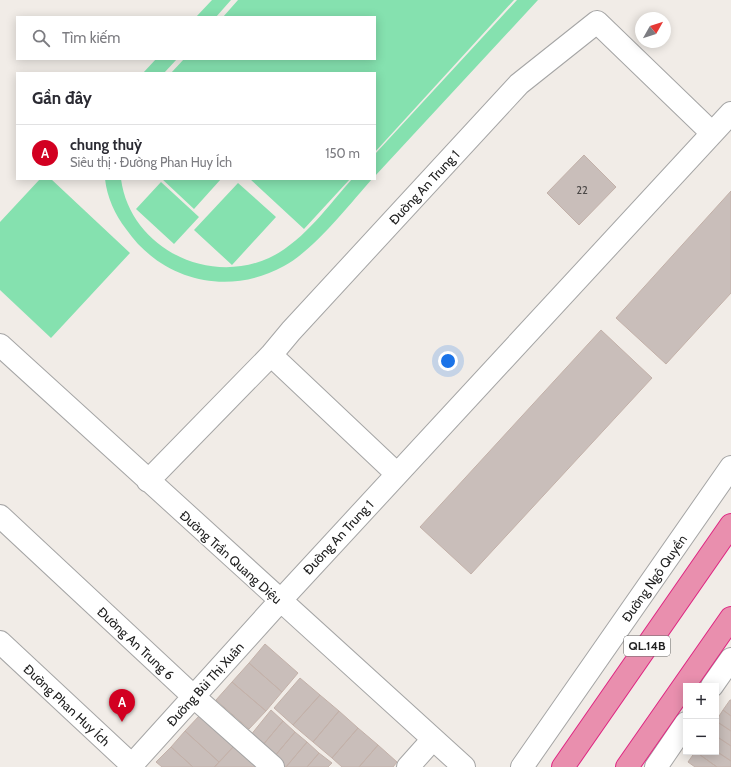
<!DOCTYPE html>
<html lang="vi">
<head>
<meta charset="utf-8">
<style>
  :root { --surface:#fff; --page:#f7f7f7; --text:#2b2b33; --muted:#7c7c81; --line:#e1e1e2; --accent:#d20021 }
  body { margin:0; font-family:Cabin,sans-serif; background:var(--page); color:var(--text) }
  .controls { position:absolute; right:12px; bottom:12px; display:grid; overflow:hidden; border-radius:0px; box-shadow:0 2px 10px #0003 }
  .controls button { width:36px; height:36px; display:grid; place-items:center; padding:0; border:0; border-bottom:1px solid var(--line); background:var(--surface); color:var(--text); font:20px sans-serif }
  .compass { position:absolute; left:635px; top:12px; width:36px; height:36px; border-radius:50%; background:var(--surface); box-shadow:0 2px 10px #0003; rotate:51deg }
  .you { position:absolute; left:448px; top:361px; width:14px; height:14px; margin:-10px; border:3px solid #fff; border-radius:50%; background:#1a73e8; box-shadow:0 0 0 6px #1a73e833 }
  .badge { display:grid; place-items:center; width:26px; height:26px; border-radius:50%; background:var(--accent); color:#fff; font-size:13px; font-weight:700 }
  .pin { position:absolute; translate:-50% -33px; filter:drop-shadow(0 1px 2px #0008) }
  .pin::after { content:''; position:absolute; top:21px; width:14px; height:12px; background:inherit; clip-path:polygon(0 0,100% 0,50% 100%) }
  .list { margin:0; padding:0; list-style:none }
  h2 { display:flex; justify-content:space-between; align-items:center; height:52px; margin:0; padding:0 16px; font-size:17px }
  h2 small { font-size:13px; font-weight:400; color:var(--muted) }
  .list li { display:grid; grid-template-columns:26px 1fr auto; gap:12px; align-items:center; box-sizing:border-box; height:56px; padding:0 16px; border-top:1px solid var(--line) }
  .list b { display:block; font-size:15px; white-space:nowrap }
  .list p { margin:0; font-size:13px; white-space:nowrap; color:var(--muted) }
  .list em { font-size:13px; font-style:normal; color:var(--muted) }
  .icon { flex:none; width:22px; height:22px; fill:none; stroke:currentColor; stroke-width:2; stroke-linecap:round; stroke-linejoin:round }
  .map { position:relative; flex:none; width:731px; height:767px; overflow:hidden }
  .search { position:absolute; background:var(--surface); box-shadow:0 2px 10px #0003; left:16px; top:16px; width:360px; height:44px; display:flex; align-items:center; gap:10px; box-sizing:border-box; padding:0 14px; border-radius:0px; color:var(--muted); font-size:15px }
  .panel { position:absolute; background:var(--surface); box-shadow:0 2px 10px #0003; left:16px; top:72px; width:360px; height:108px; border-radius:0px }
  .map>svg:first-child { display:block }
  .pitch { fill:#85e1af }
  .building { fill:#c9beba; stroke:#c3b1a9 }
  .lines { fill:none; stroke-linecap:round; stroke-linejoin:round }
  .minor-casing { stroke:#a5a5a5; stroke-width:24 }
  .highway-casing { stroke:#de2682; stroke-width:24 }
  .minor { stroke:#fff; stroke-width:22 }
  .highway { stroke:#e98fae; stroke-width:22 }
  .labels { text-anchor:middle; stroke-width:3; stroke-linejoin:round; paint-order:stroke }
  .number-label { font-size:11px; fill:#4b4847 }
  .shield { fill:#fff; stroke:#646464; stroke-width:1 }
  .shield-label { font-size:12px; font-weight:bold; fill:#212121 }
  .street-label { font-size:13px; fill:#212121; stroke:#fff }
</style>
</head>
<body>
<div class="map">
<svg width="731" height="767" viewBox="0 0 731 767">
  <rect width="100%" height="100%" fill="#f1ece7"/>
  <path class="pitch" d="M 212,0 L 231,0 L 216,17 L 196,17 Z
    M 238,0 L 514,0 L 375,152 L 375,73 L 171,73 L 184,59 L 375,59 L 375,17 L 223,17 Z
    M 517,0 L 538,0 L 375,176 L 375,154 Z
    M 156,59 L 177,59 L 164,73 L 143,73 Z
    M 40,179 L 51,179 L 130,253 L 51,338 L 0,290 L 0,222 Z
    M 105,179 L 121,179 C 130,247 207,286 269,258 C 303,242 328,206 352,179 L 372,179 C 349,205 314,250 284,266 C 228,297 162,281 126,229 C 115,215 107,197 105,179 Z
    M 162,179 L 221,179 L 194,209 Z
    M 250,179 L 350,179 L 304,229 Z
    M 161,182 L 199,217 L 174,244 L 136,209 Z
    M 238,183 L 276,217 L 232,265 L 194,230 Z"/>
  <path class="building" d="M 584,155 L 616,187 L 579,225 L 547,193 Z
    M 731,191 L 731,293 L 666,364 L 616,318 Z
    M 601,330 L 652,378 L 471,574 L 420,527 Z
    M 265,644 L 298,673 L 282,692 L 249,663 Z
    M 249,663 L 282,692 L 266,711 L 232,682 Z
    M 300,678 L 320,695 L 293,725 L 274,708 Z
    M 232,682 L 266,711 L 249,729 L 216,700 Z
    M 320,695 L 339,711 L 313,742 L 293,725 Z
    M 730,700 L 731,700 L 731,716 L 723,710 Z
    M 271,710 L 283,721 L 262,746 L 250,736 Z
    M 723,710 L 731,716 L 731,731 L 716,721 Z
    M 339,711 L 358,728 L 332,758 L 313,742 Z
    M 200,715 L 233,747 L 219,762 L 185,731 Z
    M 283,721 L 295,732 L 274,757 L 262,746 Z
    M 716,721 L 731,731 L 731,746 L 716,736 Z
    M 358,728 L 378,745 L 359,767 L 342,767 L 332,758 Z
    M 185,731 L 219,762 L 214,767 L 193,767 L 171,747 Z
    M 295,732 L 307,742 L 286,767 L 274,757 Z
    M 716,736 L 731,746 L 731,761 L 716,751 Z
    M 307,742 L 319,753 L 307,767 L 286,767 Z
    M 378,745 L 397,762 L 393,767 L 359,767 Z
    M 171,747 L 193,767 L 162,767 L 156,762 Z
    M 233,747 L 257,767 L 215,767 Z
    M 716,751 L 731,761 L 731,767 L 717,767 L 696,752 Z
    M 695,752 L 696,752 L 717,767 L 695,767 L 688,762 Z
    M 319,753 L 332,763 L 328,767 L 307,767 Z"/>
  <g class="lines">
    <g class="minor-casing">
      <path id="minor" d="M 0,345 L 464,767
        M 397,474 L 271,355 L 291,331 L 519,84 L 597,22 L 712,133
        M 148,481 L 271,355
        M 0,516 L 193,696 L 273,767
        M 0,642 L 134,767
        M 712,686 L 731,659
        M 130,767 L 280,601 L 731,113
        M 408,767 L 433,739
        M 522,767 L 731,467
        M 656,767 L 686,723"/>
    </g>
    <g class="highway-casing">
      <path id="highway" d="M 563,767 L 731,525
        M 627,767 L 731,618"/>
    </g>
    <use href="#minor" class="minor"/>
    <use href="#highway" class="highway"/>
  </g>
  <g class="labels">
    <g class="number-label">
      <text x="582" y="194">22</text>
    </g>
    <rect class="shield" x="624" y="636" width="46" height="20" rx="3"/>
    <g class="shield-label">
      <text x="647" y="650">QL.14B</text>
    </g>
    <g class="street-label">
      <text transform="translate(424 187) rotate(-47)" y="5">Đường An Trung 1</text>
      <text transform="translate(338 537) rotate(-47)" y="5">Đường An Trung 1</text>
      <text transform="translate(231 557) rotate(42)" y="5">Đường Trần Quang Diệu</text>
      <text transform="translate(654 578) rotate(-55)" y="5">Đường Ngô Quyền</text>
      <text transform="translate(136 643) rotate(43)" y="5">Đường An Trung 6</text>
      <text transform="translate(205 684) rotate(-48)" y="5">Đường Bùi Thị Xuân</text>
      <text transform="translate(67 705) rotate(43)" y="5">Đường Phan Huy Ích</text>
    </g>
  </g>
</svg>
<div class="controls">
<button>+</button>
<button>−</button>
</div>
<svg class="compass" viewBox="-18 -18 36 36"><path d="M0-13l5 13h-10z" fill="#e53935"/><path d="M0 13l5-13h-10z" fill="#7c7c81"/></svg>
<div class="you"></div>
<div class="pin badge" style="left:122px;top:722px">A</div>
<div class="search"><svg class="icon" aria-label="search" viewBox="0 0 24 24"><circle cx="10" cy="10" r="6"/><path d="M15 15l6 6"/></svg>Tìm kiếm</div>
<section class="panel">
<h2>Gần đây<small></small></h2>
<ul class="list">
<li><span class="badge">A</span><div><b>chung thuỷ</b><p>Siêu thị · Đường Phan Huy Ích</p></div><em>150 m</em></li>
</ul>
</section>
</div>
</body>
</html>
